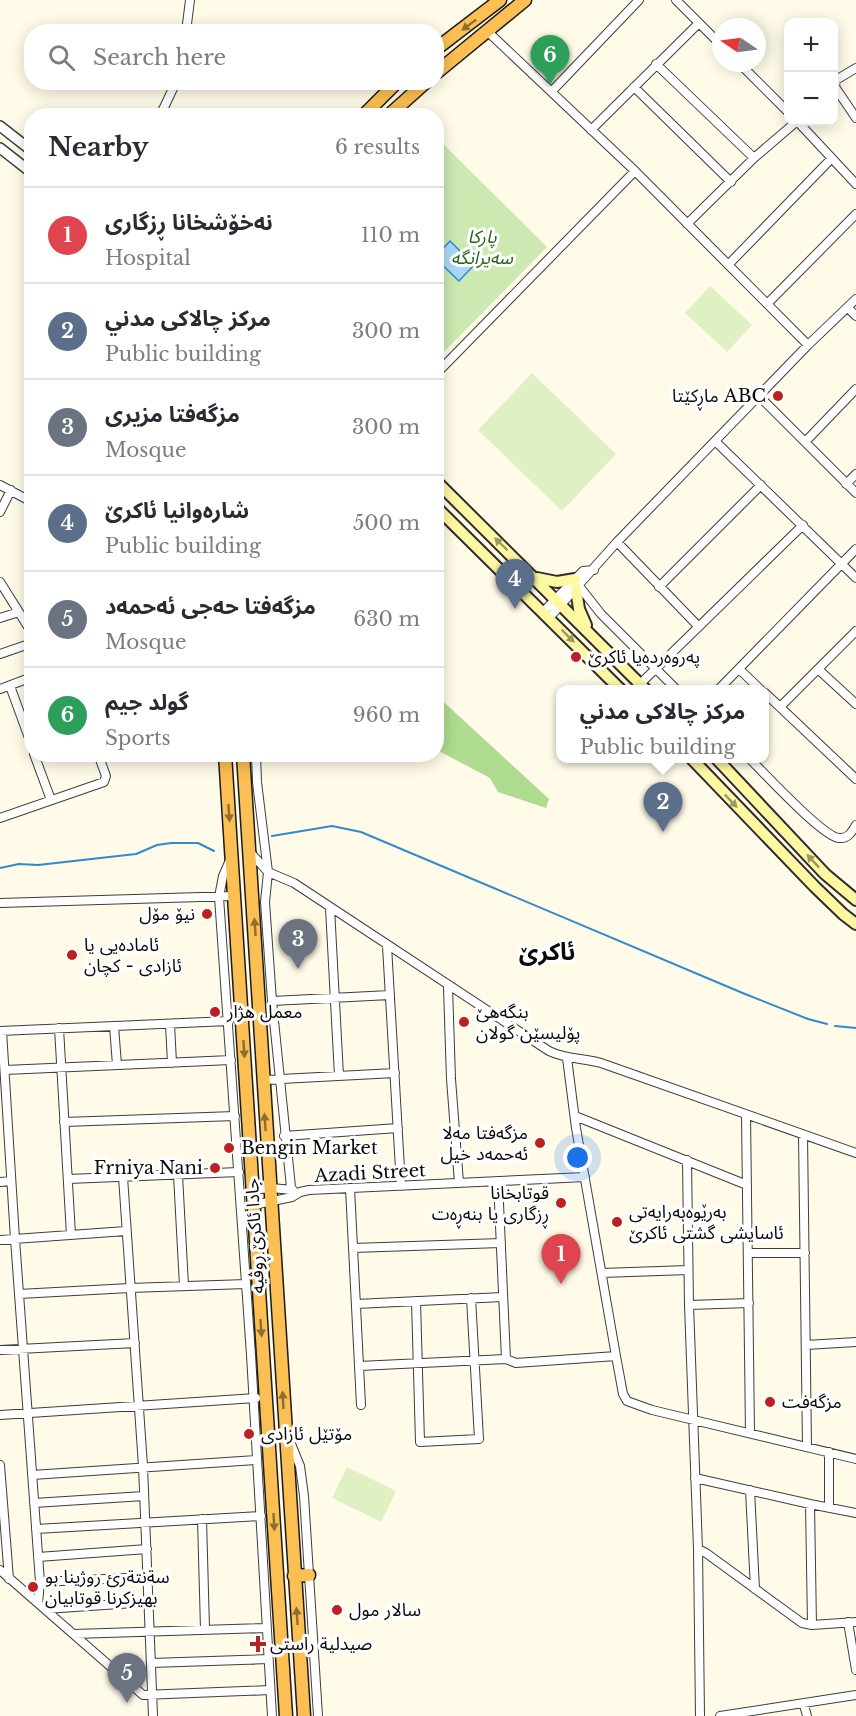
<!DOCTYPE html>
<html lang="en">
<head>
<meta charset="utf-8">
<style>
  :root { --surface:#fff; --page:#f7f7f7; --text:#2b2b33; --muted:#7c7c81; --line:#e1e1e2; --accent:#2563eb }
  body { margin:0; font-family:"Libre Baskerville","Noto Sans Arabic",serif; background:var(--page); color:var(--text) }
  .controls { position:absolute; right:18px; top:18px; display:grid; overflow:hidden; border-radius:12px; box-shadow:0 3px 15px #0003 }
  .controls button { width:54px; height:54px; display:grid; place-items:center; padding:0; border:0; border-bottom:2px solid var(--line); background:var(--surface); color:var(--text); font:30px sans-serif }
  .compass { position:absolute; left:712px; top:18px; width:54px; height:54px; border-radius:50%; background:var(--surface); box-shadow:0 3px 15px #0003; rotate:283deg }
  .you { position:absolute; left:578px; top:1158px; width:21px; height:21px; margin:-15px; border:4px solid #fff; border-radius:50%; background:#1a73e8; box-shadow:0 0 0 9px #1a73e833 }
  .badge { display:grid; place-items:center; width:39px; height:39px; border-radius:50%; background:var(--accent); color:#fff; font-size:20px; font-weight:700 }
  .pin { position:absolute; translate:-50% -50px; filter:drop-shadow(0 2px 3px #0008) }
  .pin::after { content:''; position:absolute; top:32px; width:21px; height:18px; background:inherit; clip-path:polygon(0 0,100% 0,50% 100%) }
  .popup { position:absolute; left:556px; top:685px; width:213px; height:78px; box-sizing:border-box; display:grid; place-content:center; border-radius:12px; background:var(--surface); filter:drop-shadow(0 2px 4px #0005); font-size:20px; white-space:nowrap; color:var(--muted) }
  .popup b { font-size:22px; color:var(--text) }
  .popup::after { content:''; position:absolute; left:50%; top:100%; margin-left:-12px; border:12px solid transparent; border-top-color:var(--surface) }
  .list { margin:0; padding:0; list-style:none }
  h2 { display:flex; justify-content:space-between; align-items:center; height:78px; margin:0; padding:0 24px; font-size:26px }
  h2 small { font-size:20px; font-weight:400; color:var(--muted) }
  .list li { display:grid; grid-template-columns:39px 1fr auto; gap:18px; align-items:center; box-sizing:border-box; height:96px; padding:0 24px; border-top:2px solid var(--line) }
  .list b { display:block; font-size:22px; white-space:nowrap }
  .list p { margin:0; font-size:20px; white-space:nowrap; color:var(--muted) }
  .list em { font-size:20px; font-style:normal; color:var(--muted) }
  .icon { flex:none; width:33px; height:33px; fill:none; stroke:currentColor; stroke-width:2; stroke-linecap:round; stroke-linejoin:round }
  .map { position:relative; flex:none; width:856px; height:1716px; overflow:hidden }
  .search { position:absolute; background:var(--surface); box-shadow:0 3px 15px #0003; left:24px; top:24px; width:420px; height:66px; display:flex; align-items:center; gap:15px; box-sizing:border-box; padding:0 21px; border-radius:24px; color:var(--muted); font-size:22px }
  .panel { position:absolute; background:var(--surface); box-shadow:0 3px 15px #0003; left:24px; top:108px; width:420px; height:654px; border-radius:24px }
  .map>svg:first-child { display:block }
  .green { fill:#cce9b1 }
  .forest { fill:#afdb90 }
  .pitch { fill:#dff0c3 }
  .water { fill:#abd8f8; stroke:#308ad1; stroke-width:1.5 }
  .lines { fill:none; stroke-linecap:round; stroke-linejoin:round }
  .stream { stroke:#308ad1; stroke-width:2 }
  .minor-casing { stroke:#3d3d3d; stroke-width:10 }
  .tertiary-casing { stroke:#3d3d3d; stroke-width:12 }
  .secondary-casing { stroke:#2c2c2c; stroke-width:14 }
  .trunk-casing { stroke:#1b1b1b; stroke-width:15 }
  .minor { stroke:#fff; stroke-width:8 }
  .tertiary { stroke:#fff; stroke-width:9 }
  .secondary { stroke:#fff8a3; stroke-width:10 }
  .trunk { stroke:#fbbf53; stroke-width:12 }
  .oneway { fill:#8f6e32 }
  .oneway2 { fill:#9d9966 }
  .poi-dot { fill:#bd2021; stroke:#fff; stroke-width:2 }
  .labels { text-anchor:middle; stroke-width:6; stroke-linejoin:round; paint-order:stroke }
  .park-label { font-size:18px; font-style:italic; fill:#26631a; stroke:#fff }
  .poi-label { font-size:18px; fill:#0a0a0a; stroke:#fff; text-anchor:start }
  .street-label { font-size:18px; fill:#0a0a0a; stroke:#fff }
  .district-label { font-size:24px; font-weight:bold; fill:#0a0a0a; stroke:#fff }
</style>
</head>
<body>
<div class="map">
<svg width="856" height="1716" viewBox="0 0 856 1716">
  <rect width="100%" height="100%" fill="#fffbe8"/>
  <path class="green" d="M 436,137 L 547,247 L 437,359 L 436,359 Z"/>
  <path class="forest" d="M 436,695 L 549,799 L 546,808 L 498,792 L 490,778 L 437,750 Z"/>
  <path class="pitch" d="M 710,286 L 752,325 L 727,352 L 685,313 Z
    M 532,373 L 616,454 L 562,511 L 478,430 Z
    M 347,1467 L 396,1491 L 381,1522 L 332,1498 Z"/>
  <path class="water" d="M 450,241 L 474,265 L 459,281 L 437,260 L 437,255 Z"/>
  <g class="lines">
    <path class="stream" d="M 272,836 L 332,826 L 361,832 L 745,994 L 808,1019 L 827,1024
      M 0,868 L 19,864 L 38,865 L 136,854 L 157,845 L 171,843 L 198,843 L 214,851
      M 835,1026 L 856,1028"/>
    <g class="minor-casing">
      <path id="minor" d="M 676,0 L 721,45
        M 486,30 L 635,171 L 808,345
        M 186,32 L 190,0
        M 739,63 L 788,112
        M 656,64 L 754,158
        M 856,68 L 836,80 L 835,87 L 856,118
        M 634,87 L 731,182
        M 552,91 L 639,0
        M 160,116 L 176,82
        M 798,122 L 856,184
        M 591,130 L 699,23
        M 687,224 L 754,158 L 796,122
        M 728,265 L 831,159
        M 767,304 L 856,214
        M 848,308 L 856,316
        M 436,374 L 635,171
        M 760,397 L 856,493
        M 715,441 L 856,578
        M 805,442 L 856,389
        M 846,484 L 856,474
        M 0,485 L 32,502
        M 0,512 L 11,490
        M 617,542 L 698,626
        M 0,582 L 32,633
        M 579,586 L 601,614 L 677,690
        M 659,587 L 761,485
        M 543,612 L 583,571 L 594,570
        M 0,618 L 19,612
        M 549,618 L 617,542 L 808,345 L 856,299
        M 0,654 L 32,643
        M 739,669 L 761,690
        M 819,670 L 856,704
        M 640,684 L 803,525
        M 10,686 L 32,746
        M 0,689 L 32,677
        M 718,690 L 856,549
        M 765,693 L 856,779
        M 781,706 L 856,631
        M 34,754 L 51,800
        M 256,754 L 257,782 L 268,872 L 265,902 L 272,1001 L 292,1197
        M 749,758 C 764,773 823,837 839,838 C 848,839 852,832 856,825
        M 0,818 L 104,782 L 106,776 L 98,754
        M 250,852 L 268,872 L 294,883 L 549,1051 C 565,1059 583,1058 601,1063 L 856,1153
        M 230,860 L 223,876 L 219,897 L 251,1355 L 272,1716
        M 0,903 L 234,896
        M 330,908 L 339,1076
        M 387,946 L 401,1186
        M 448,987 L 451,1079 L 459,1183
        M 272,1001 L 390,995
        M 170,1024 L 172,1063
        M 114,1026 L 117,1065
        M 59,1028 L 71,1235
        M 0,1031 L 229,1021
        M 2,1031 L 15,1239 L 40,1582 L 38,1603
        M 567,1058 L 576,1128 L 616,1356 L 623,1394 L 627,1401 L 652,1410 L 856,1459
        M 5,1070 L 231,1060
        M 262,1080 L 395,1073
        M 746,1115 L 750,1433
        M 575,1116 L 747,1185
        M 64,1122 L 235,1116
        M 803,1135 L 807,1447
        M 284,1136 L 398,1128
        M 687,1160 L 689,1305 L 698,1549 L 700,1716
        M 178,1175 L 184,1286
        M 123,1177 L 143,1466 L 153,1716
        M 68,1179 L 239,1172
        M 498,1181 L 506,1359
        M 0,1182 L 11,1181
        M 350,1188 L 361,1405
        M 252,1190 L 271,1188 L 293,1190
        M 253,1205 L 292,1197 L 300,1192 L 309,1190 L 585,1177
        M 0,1240 L 126,1231
        M 353,1248 L 501,1243
        M 748,1253 L 805,1253
        M 602,1273 L 688,1270
        M 19,1294 L 130,1288 L 246,1284
        M 416,1301 L 420,1442 L 479,1439 L 471,1298
        M 356,1304 L 503,1297
        M 689,1305 L 749,1303
        M 806,1345 L 856,1342
        M 0,1350 L 135,1343
        M 359,1366 L 506,1359 L 516,1363 L 616,1356
        M 0,1415 L 256,1398
        M 289,1439 L 300,1466 L 304,1496 L 318,1716
        M 0,1465 L 9,1579
        M 32,1475 L 256,1460
        M 695,1478 L 810,1504 L 856,1513
        M 750,1490 L 755,1589
        M 34,1503 L 144,1496
        M 810,1504 L 812,1625
        M 829,1508 L 829,1452
        M 202,1519 L 205,1629
        M 36,1529 L 261,1516
        M 698,1549 L 706,1553 L 802,1623 L 812,1625 L 856,1622
        M 38,1557 L 147,1549
        M 0,1570 L 143,1695 L 270,1690
        M 40,1582 L 148,1577
        M 45,1609 L 149,1602
        M 848,1622 L 856,1670
        M 74,1634 L 266,1628
        M 151,1663 L 268,1659
        M 804,1705 L 807,1716
        M 720,1716 L 856,1695"/>
    </g>
    <g class="tertiary-casing">
      <path id="tertiary" d="M 0,126 L 32,151
        M 0,148 L 32,173"/>
    </g>
    <g class="secondary-casing">
      <path id="secondary" d="M 436,481 L 646,690
        M 436,507 L 621,690
        M 537,578 L 557,582 L 575,579
        M 576,589 L 579,609 L 586,625
        M 691,758 L 815,887 L 843,914 L 856,924
        M 716,758 L 825,874 L 856,900"/>
    </g>
    <g class="trunk-casing">
      <path id="trunk" d="M 436,49 L 500,0
        M 436,73 L 525,0
        M 363,116 L 397,82
        M 388,116 L 426,82
        M 225,754 L 286,1716
        M 243,754 L 304,1716
        M 294,1576 L 309,1575"/>
    </g>
    <use href="#minor" class="minor"/>
    <use href="#tertiary" class="tertiary"/>
    <use href="#secondary" class="secondary"/>
    <use href="#trunk" class="trunk"/>
  </g>
  <defs><path id="oneway-solid" d="M-6-.8H1V-3.2L6.5 0L1 3.2V.8H-6Z" transform="scale(1.5)"/></defs>
  <g class="oneway">
    <use href="#oneway-solid" transform="translate(469 25) rotate(143)"/>
    <use href="#oneway-solid" transform="translate(229 813) rotate(86)"/>
    <use href="#oneway-solid" transform="translate(255 927) rotate(-94)"/>
    <use href="#oneway-solid" transform="translate(244 1049) rotate(86)"/>
    <use href="#oneway-solid" transform="translate(265 1122) rotate(-94)"/>
    <use href="#oneway-solid" transform="translate(261 1328) rotate(86)"/>
    <use href="#oneway-solid" transform="translate(283 1400) rotate(-93)"/>
    <use href="#oneway-solid" transform="translate(274 1522) rotate(87)"/>
    <use href="#oneway-solid" transform="translate(297 1616) rotate(-94)"/>
  </g>
  <g class="oneway2">
    <use href="#oneway-solid" transform="translate(501 544) rotate(-136)"/>
    <use href="#oneway-solid" transform="translate(568 636) rotate(45)"/>
    <use href="#oneway-solid" transform="translate(731 801) rotate(46)"/>
    <use href="#oneway-solid" transform="translate(813 861) rotate(-133)"/>
  </g>
  <g class="poi-dot">
    <circle cx="778" cy="396" r="6"/>
    <circle cx="576" cy="657" r="6"/>
    <circle cx="207" cy="914" r="6"/>
    <circle cx="72" cy="955" r="6"/>
    <circle cx="215" cy="1012" r="6"/>
    <circle cx="464" cy="1022" r="6"/>
    <circle cx="540" cy="1143" r="6"/>
    <circle cx="229" cy="1148" r="6"/>
    <circle cx="215" cy="1168" r="6"/>
    <circle cx="561" cy="1203" r="6"/>
    <circle cx="617" cy="1222" r="6"/>
    <circle cx="770" cy="1402" r="6"/>
    <circle cx="249" cy="1434" r="6"/>
    <circle cx="33" cy="1587" r="6"/>
    <circle cx="337" cy="1610" r="6"/>
    <path d="M255 1635h6v6h6v6h-6v6h-6v-6h-6v-6h6z"/>
  </g>
  <g class="labels">
    <g class="park-label">
      <text x="482" y="243">پارکا<tspan x="482" dy="21">سەیرانگه</tspan></text>
    </g>
    <g class="poi-label">
      <text x="766" y="402" text-anchor="end">ماڕکێتا ABC</text>
      <text x="588" y="663">پەروەردەیا ئاكرێ</text>
      <text x="195" y="920" text-anchor="end">نیۆ مۆل</text>
      <text x="84" y="951">ئامادەیی یا<tspan x="84" dy="21">ئازادی - کچان</tspan></text>
      <text x="227" y="1018">معمل هژار</text>
      <text x="476" y="1018">بنگە‌ھێ<tspan x="476" dy="21">پۆلیسێن گولان</tspan></text>
      <text x="528" y="1139" text-anchor="end">مزگەفتا مەلا<tspan x="528" dy="21">ئەحمەد خیل</tspan></text>
      <text x="241" y="1154">Bengin Market</text>
      <text x="203" y="1174" text-anchor="end">Frniya Nani</text>
      <text x="549" y="1199" text-anchor="end">قوتابخانا<tspan x="549" dy="21">ڕزگاری یا بنەڕەت</tspan></text>
      <text x="629" y="1218">بەرێوەبەرایەتی<tspan x="629" dy="21">ئاسایشی گشتی ئاکرێ</tspan></text>
      <text x="782" y="1408">مزگەفت</text>
      <text x="261" y="1440">مۆتێل ئازادی</text>
      <text x="45" y="1583">سةنتةرئ روژينا بو<tspan x="45" dy="21">بهيزكرنا قوتابيان</tspan></text>
      <text x="349" y="1616">سالار مول</text>
      <text x="270" y="1650">صيدلية راستى</text>
    </g>
    <g class="street-label">
      <text transform="translate(370 1173) rotate(-3)" y="6">Azadi Street</text>
      <text transform="translate(255 1236) rotate(-93)" y="6">جادا ئاکرێ ڕوڤیە</text>
    </g>
    <g class="district-label">
      <text x="547" y="960">ئاکرێ</text>
    </g>
  </g>
</svg>
<div class="controls">
<button>+</button>
<button>−</button>
</div>
<svg class="compass" viewBox="-18 -18 36 36"><path d="M0-13l5 13h-10z" fill="#e53935"/><path d="M0 13l5-13h-10z" fill="#7c7c81"/></svg>
<div class="you"></div>
<div class="pin badge" style="left:561px;top:1284px;background:#e0444e">1</div>
<div class="pin badge" style="left:663px;top:832px;background:#5c6f8a">2</div>
<div class="popup"><b>مركز چالاکى مدني</b>Public building</div>
<div class="pin badge" style="left:298px;top:969px;background:#6b7280">3</div>
<div class="pin badge" style="left:515px;top:609px;background:#5c6f8a">4</div>
<div class="pin badge" style="left:127px;top:1703px;background:#6b7280">5</div>
<div class="pin badge" style="left:550px;top:85px;background:#2e9e5b">6</div>
<div class="search"><svg class="icon" aria-label="search" viewBox="0 0 24 24"><circle cx="10" cy="10" r="6"/><path d="M15 15l6 6"/></svg>Search here</div>
<section class="panel">
<h2>Nearby<small>6 results</small></h2>
<ul class="list">
<li><span class="badge" style="background:#e0444e">1</span><div><b>نەخۆشخانا ڕزگاری</b><p>Hospital</p></div><em>110 m</em></li>
<li><span class="badge" style="background:#5c6f8a">2</span><div><b>مركز چالاکى مدني</b><p>Public building</p></div><em>300 m</em></li>
<li><span class="badge" style="background:#6b7280">3</span><div><b>مزگەفتا مزیری</b><p>Mosque</p></div><em>300 m</em></li>
<li><span class="badge" style="background:#5c6f8a">4</span><div><b>شارەوانیا ئاکرێ</b><p>Public building</p></div><em>500 m</em></li>
<li><span class="badge" style="background:#6b7280">5</span><div><b>مزگەفتا حەجی ئەحمەد</b><p>Mosque</p></div><em>630 m</em></li>
<li><span class="badge" style="background:#2e9e5b">6</span><div><b>گولد جیم</b><p>Sports</p></div><em>960 m</em></li>
</ul>
</section>
</div>
</body>
</html>
